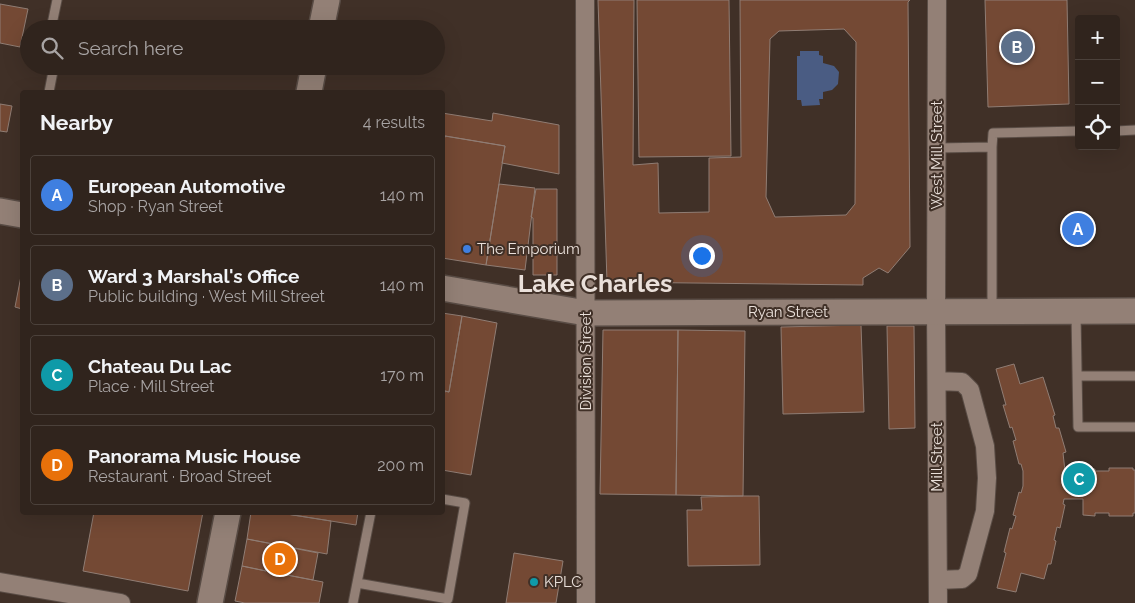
<!DOCTYPE html>
<html lang="en">
<head>
<meta charset="utf-8">
<style>
  :root { --surface:#30241d; --page:#382c26; --text:#f1f3f6; --muted:#a8a4a4; --line:#4b413b; --accent:#1a73e8 }
  body { margin:0; font-family:Raleway,sans-serif; background:var(--page); color:var(--text) }
  .controls { position:absolute; right:15px; top:15px; display:grid; overflow:hidden; border-radius:5px; box-shadow:0 5px 20px #0002 }
  .controls button { width:45px; height:45px; display:grid; place-items:center; padding:0; border:0; border-bottom:1px solid var(--line); background:var(--surface); color:var(--text); font:25px sans-serif }
  .you { position:absolute; left:701px; top:255px; width:18px; height:18px; margin:-12px; border:4px solid #fff; border-radius:50%; background:#1a73e8; box-shadow:0 0 0 8px #1a73e833 }
  .badge { display:grid; place-items:center; width:32px; height:32px; border-radius:50%; background:var(--accent); color:#fff; font-size:16px; font-weight:700 }
  .pin { position:absolute; translate:-50% -50%; border:2px solid #fff; box-shadow:0 1px 5px #0006 }
  .list { margin:0; padding:0; list-style:none }
  h2 { display:flex; justify-content:space-between; align-items:center; height:65px; margin:0; padding:0 20px; font-size:21px }
  h2 small { font-size:16px; font-weight:400; color:var(--muted) }
  .list li { display:grid; grid-template-columns:32px 1fr auto; gap:15px; align-items:center; box-sizing:border-box; height:80px; margin:0 10px 10px; padding:0 10px; border:1px solid var(--line); border-radius:5px }
  .list b { display:block; font-size:19px; white-space:nowrap }
  .list p { margin:0; font-size:16px; white-space:nowrap; color:var(--muted) }
  .list em { font-size:16px; font-style:normal; color:var(--muted) }
  .icon { flex:none; width:28px; height:28px; fill:none; stroke:currentColor; stroke-width:2; stroke-linecap:round; stroke-linejoin:round }
  .map { position:relative; flex:none; width:1135px; height:603px; overflow:hidden }
  .search { position:absolute; background:var(--surface); box-shadow:0 5px 20px #0002; left:20px; top:20px; width:425px; height:55px; display:flex; align-items:center; gap:12px; box-sizing:border-box; padding:0 18px; border-radius:28px; color:var(--muted); font-size:19px }
  .panel { position:absolute; background:var(--surface); box-shadow:0 5px 20px #0002; left:20px; top:90px; width:425px; height:425px; border-radius:5px }
  .map>svg:first-child { display:block }
  .water { fill:#4a5c83 }
  .building { fill:#744934; stroke:#907d74; fill-rule:evenodd }
  .lines { fill:none; stroke-linecap:round; stroke-linejoin:round }
  .service-casing { stroke:#594c45; stroke-width:11 }
  .minor-casing { stroke:#594c45; stroke-width:20 }
  .secondary-casing { stroke:#594c45; stroke-width:28 }
  .service { stroke:#938076; stroke-width:9 }
  .minor { stroke:#938076; stroke-width:18 }
  .secondary { stroke:#938076; stroke-width:25 }
  .shop-dot { fill:#3f7fe0; stroke:#403027; stroke-width:2 }
  .culture-dot { fill:#0f9aa8; stroke:#403027; stroke-width:2 }
  .labels { text-anchor:middle; stroke-width:4; stroke-linejoin:round; paint-order:stroke }
  .street-label { font-size:15px; fill:#eae0da; stroke:#403027 }
  .poi-label { font-size:15px; fill:#eae0da; stroke:#403027; text-anchor:start }
  .town-label { font-size:25px; font-weight:bold; fill:#eae0da; stroke:#403027 }
</style>
</head>
<body>
<div class="map">
<svg width="1135" height="603" viewBox="0 0 1135 603">
  <rect width="100%" height="100%" fill="#403027"/>
  <path class="water" d="M 800,51 L 819,51 L 819,55 L 823,56 L 823,63 L 834,66 L 839,72 L 838,84 L 832,90 L 823,92 L 823,99 L 819,99 L 820,105 L 802,106 L 801,100 L 797,100 L 797,56 L 800,56 Z"/>
  <path class="building" d="M 598,0 L 634,0 L 633,165 L 658,163 L 659,213 L 709,212 L 709,158 L 741,157 L 740,0 L 910,0 L 908,2 L 910,247 L 888,273 L 879,268 L 863,278 L 863,285 L 607,282 ZM 844,29 L 856,42 L 855,204 L 846,215 L 775,217 L 766,197 L 770,39 L 779,31 Z
    M 637,0 L 729,0 L 731,156 L 639,157 Z
    M 985,0 L 1067,0 L 1069,104 L 988,107 Z
    M 0,4 L 28,9 L 20,47 L 0,43 Z
    M 0,104 L 12,106 L 7,132 L 0,131 Z
    M 442,113 L 492,121 L 493,113 L 559,125 L 559,174 L 502,163 L 505,146 L 445,136 L 442,148 Z
    M 445,136 L 505,146 L 486,265 L 442,258 L 442,148 Z
    M 499,184 L 535,188 L 525,270 L 486,265 Z
    M 536,189 L 557,189 L 557,275 L 533,275 L 533,218 L 531,217 Z
    M 22,271 L 22,309 L 15,307 Z
    M 442,313 L 462,316 L 449,392 L 445,391 L 442,403 Z
    M 462,316 L 497,323 L 471,475 L 442,470 L 442,403 L 445,391 L 449,392 Z
    M 861,325 L 864,412 L 783,414 L 781,327 Z
    M 887,326 L 914,326 L 915,428 L 889,429 Z
    M 603,330 L 678,330 L 676,495 L 600,494 Z
    M 678,330 L 745,331 L 743,496 L 676,495 Z
    M 1014,364 L 1020,384 L 1043,377 L 1055,415 L 1053,416 L 1056,428 L 1059,428 L 1066,452 L 1063,453 L 1065,471 L 1071,471 L 1072,469 L 1095,469 L 1095,471 L 1109,471 L 1109,468 L 1133,468 L 1133,470 L 1135,470 L 1135,513 L 1133,513 L 1133,516 L 1109,516 L 1109,513 L 1095,513 L 1095,516 L 1083,515 L 1083,499 L 1064,499 L 1063,504 L 1065,505 L 1060,528 L 1057,527 L 1054,540 L 1056,541 L 1051,564 L 1048,564 L 1044,579 L 1021,573 L 1016,592 L 997,588 L 1006,553 L 1004,552 L 1010,528 L 1012,529 L 1016,516 L 1013,515 L 1019,492 L 1021,493 L 1023,486 L 1023,471 L 1021,464 L 1019,464 L 1013,441 L 1016,440 L 1012,427 L 1010,428 L 1003,405 L 1006,405 L 996,369 Z
    M 743,496 L 759,496 L 760,565 L 688,566 L 687,510 L 702,510 L 701,497 Z
    M 94,512 L 203,512 L 188,591 L 83,571 Z
    M 251,512 L 274,512 L 331,521 L 327,554 L 247,539 Z
    M 274,512 L 358,512 L 356,525 Z
    M 247,539 L 318,553 L 313,580 L 287,575 L 288,572 L 266,567 L 266,571 L 242,566 Z
    M 514,553 L 563,561 L 556,603 L 506,603 Z
    M 242,566 L 266,571 L 266,567 L 288,572 L 287,575 L 323,582 L 319,603 L 245,603 L 235,601 Z"/>
  <g class="lines">
    <g class="service-casing">
      <path id="service" d="M 51,29 L 57,0
        M 49,92 L 54,66
        M 1116,131 L 1135,130
        M 992,147 L 992,309
        M 937,148 L 992,147 L 993,133 L 1079,131
        M 1076,314 L 1078,427 L 1135,427
        M 1078,376 L 1135,376
        M 357,583 L 448,599 L 465,503 L 442,499
        M 353,603 L 371,512"/>
    </g>
    <g class="minor-casing">
      <path id="minor" d="M 585,0 L 586,603
        M 937,0 L 936,311 L 938,603
        M 937,381 L 962,382 L 970,390 L 985,446 L 987,478 L 985,511 L 968,574 L 962,579 L 938,580
        M 0,582 L 121,603"/>
    </g>
    <g class="secondary-casing">
      <path id="secondary" d="M 321,29 L 327,0
        M 309,92 L 314,66
        M 0,211 L 22,215
        M 442,288 L 586,313 L 1135,311
        M 210,603 L 228,512"/>
    </g>
    <use href="#service" class="service"/>
    <use href="#minor" class="minor"/>
    <use href="#secondary" class="secondary"/>
  </g>
  <circle class="shop-dot" cx="467" cy="249" r="5"/>
  <circle class="culture-dot" cx="534" cy="582" r="5"/>
  <g class="labels">
    <g class="street-label">
      <text transform="translate(937 155) rotate(-90)" y="5">West Mill Street</text>
      <text x="788" y="317">Ryan Street</text>
      <text transform="translate(586 361) rotate(-90)" y="5">Division Street</text>
      <text transform="translate(937 457) rotate(-90)" y="5">Mill Street</text>
    </g>
    <g class="poi-label">
      <text x="477" y="254">The Emporium</text>
      <text x="544" y="587">KPLC</text>
    </g>
    <g class="town-label">
      <text x="595" y="292">Lake Charles</text>
    </g>
  </g>
</svg>
<div class="controls">
<button>+</button>
<button>−</button>
<button><svg class="icon" aria-label="locate" viewBox="0 0 24 24"><circle cx="12" cy="12" r="6"/><path d="M12 2v4M12 18v4M2 12h4M18 12h4"/></svg></button>
</div>
<div class="you"></div>
<div class="pin badge" style="left:1078px;top:229px;background:#3f7fe0">A</div>
<div class="pin badge" style="left:1017px;top:47px;background:#5c6f8a">B</div>
<div class="pin badge" style="left:1079px;top:479px;background:#0f9aa8">C</div>
<div class="pin badge" style="left:280px;top:559px;background:#e8710a">D</div>
<div class="search"><svg class="icon" aria-label="search" viewBox="0 0 24 24"><circle cx="10" cy="10" r="6"/><path d="M15 15l6 6"/></svg>Search here</div>
<section class="panel">
<h2>Nearby<small>4 results</small></h2>
<ul class="list">
<li><span class="badge" style="background:#3f7fe0">A</span><div><b>European Automotive</b><p>Shop · Ryan Street</p></div><em>140 m</em></li>
<li><span class="badge" style="background:#5c6f8a">B</span><div><b>Ward 3 Marshal's Office</b><p>Public building · West Mill Street</p></div><em>140 m</em></li>
<li><span class="badge" style="background:#0f9aa8">C</span><div><b>Chateau Du Lac</b><p>Place · Mill Street</p></div><em>170 m</em></li>
<li><span class="badge" style="background:#e8710a">D</span><div><b>Panorama Music House</b><p>Restaurant · Broad Street</p></div><em>200 m</em></li>
</ul>
</section>
</div>
</body>
</html>
